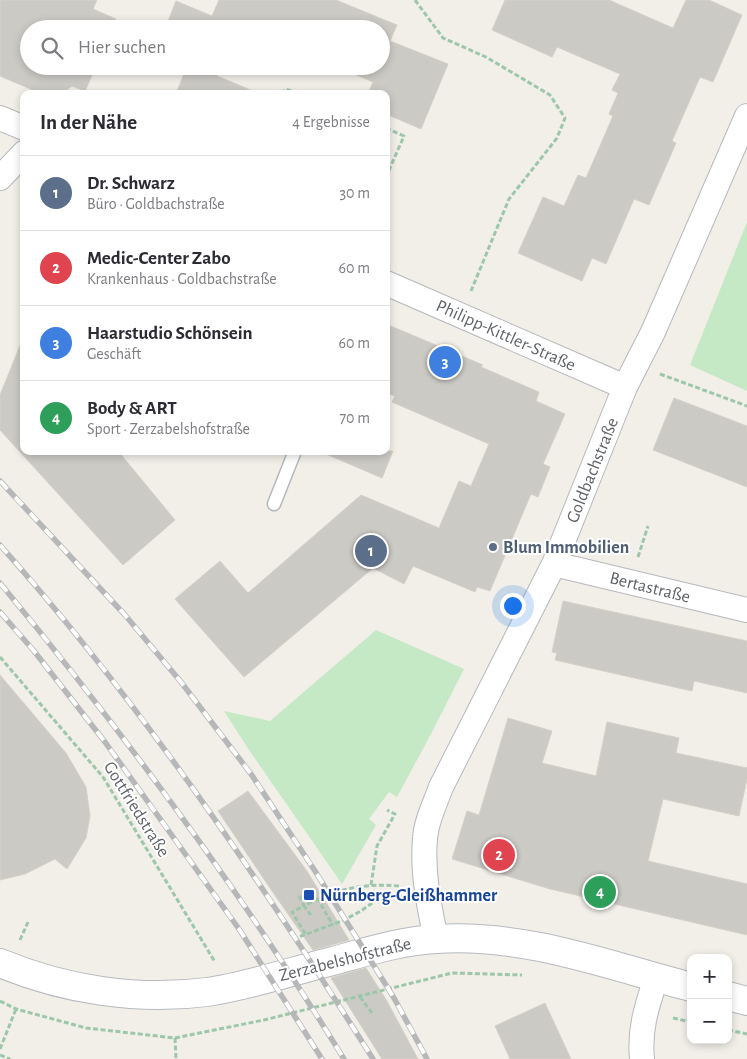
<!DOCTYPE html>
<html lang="de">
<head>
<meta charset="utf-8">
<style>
  :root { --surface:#fff; --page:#f7f7f7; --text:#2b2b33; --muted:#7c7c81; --line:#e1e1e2; --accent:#ea4335 }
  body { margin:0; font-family:"Alegreya Sans",sans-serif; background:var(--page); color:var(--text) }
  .controls { position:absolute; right:15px; bottom:15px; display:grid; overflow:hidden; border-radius:10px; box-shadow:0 2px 8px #0003 }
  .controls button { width:45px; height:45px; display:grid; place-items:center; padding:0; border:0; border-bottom:1px solid var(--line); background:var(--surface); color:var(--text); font:25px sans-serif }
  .you { position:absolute; left:512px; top:605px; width:18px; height:18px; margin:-12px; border:4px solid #fff; border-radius:50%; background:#1a73e8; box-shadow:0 0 0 8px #1a73e833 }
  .badge { display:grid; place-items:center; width:32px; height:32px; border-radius:50%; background:var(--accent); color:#fff; font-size:16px; font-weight:700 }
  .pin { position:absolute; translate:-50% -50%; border:2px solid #fff; box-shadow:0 1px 5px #0006 }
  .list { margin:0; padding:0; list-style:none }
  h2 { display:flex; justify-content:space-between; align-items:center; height:65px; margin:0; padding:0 20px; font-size:21px }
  h2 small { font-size:16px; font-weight:400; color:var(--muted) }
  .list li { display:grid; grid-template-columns:32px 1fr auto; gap:15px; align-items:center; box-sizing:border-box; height:75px; padding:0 20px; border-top:1px solid var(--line) }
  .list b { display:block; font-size:19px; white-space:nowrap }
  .list p { margin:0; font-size:16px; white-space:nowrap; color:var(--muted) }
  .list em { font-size:16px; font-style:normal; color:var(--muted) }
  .icon { flex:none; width:28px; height:28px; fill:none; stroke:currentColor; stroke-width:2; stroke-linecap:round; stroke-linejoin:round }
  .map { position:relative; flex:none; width:747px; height:1059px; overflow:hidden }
  .search { position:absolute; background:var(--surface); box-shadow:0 2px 8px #0003; left:20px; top:20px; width:370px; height:55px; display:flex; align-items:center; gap:12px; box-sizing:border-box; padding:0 18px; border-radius:28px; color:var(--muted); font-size:19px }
  .panel { position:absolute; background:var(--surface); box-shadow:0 2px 8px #0003; left:20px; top:90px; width:370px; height:365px; border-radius:10px }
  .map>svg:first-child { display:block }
  .green { fill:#c5e8c5 }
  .building { fill:#cccac5; stroke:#d6d1c6 }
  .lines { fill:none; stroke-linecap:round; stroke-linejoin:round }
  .lane-casing { stroke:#b5b8bc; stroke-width:15 }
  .street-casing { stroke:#b5b8bc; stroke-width:26 }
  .secondary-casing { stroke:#b6babf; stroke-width:30 }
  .path { stroke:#9cc7a9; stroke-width:3; stroke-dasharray:5 2.5; stroke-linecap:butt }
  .lane { stroke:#fff; stroke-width:12 }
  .street { stroke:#fff; stroke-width:24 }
  .secondary { stroke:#fff; stroke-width:28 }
  .rail-casing { stroke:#b6b7b8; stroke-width:5.5 }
  .rail { stroke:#fff; stroke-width:4; stroke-dasharray:11; stroke-linecap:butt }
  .service-dot { fill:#5c6f8a; stroke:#fff; stroke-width:2 }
  .transit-dot { fill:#1a4fb4; stroke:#fff; stroke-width:2 }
  .labels { text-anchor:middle; stroke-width:4; stroke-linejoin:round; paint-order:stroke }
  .street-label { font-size:18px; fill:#5f6368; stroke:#fff }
  .service-label { font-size:18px; font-weight:bold; fill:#4e5e75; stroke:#fff; text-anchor:start }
  .transit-label { font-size:18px; font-weight:bold; fill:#164399; stroke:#fff; text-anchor:start }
</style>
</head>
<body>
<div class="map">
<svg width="747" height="1059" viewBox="0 0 747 1059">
  <rect width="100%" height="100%" fill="#f1efe8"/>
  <path class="green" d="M 747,222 L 747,391 L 690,365 Z
    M 376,630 L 464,669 L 431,734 L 397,797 L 389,792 L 369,819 L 376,825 L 342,884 L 249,750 L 224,711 L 270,721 Z"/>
  <path class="building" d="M 0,0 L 97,0 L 93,9 L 116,19 L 112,29 L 29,29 L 29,66 L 96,66 L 85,91 L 72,86 L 61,94 L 42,94 L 0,76 Z
    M 219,0 L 336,0 L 397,25 L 390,41 L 448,64 L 421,129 L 386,114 L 386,94 L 368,94 L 373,82 L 336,66 L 381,66 L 381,29 L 242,29 L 238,27 L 237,29 L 165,29 L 176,1 L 212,16 Z
    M 505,0 L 609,0 L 673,28 L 686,0 L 709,0 L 742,15 L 713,82 L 700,77 L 672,141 L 676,143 L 649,205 L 634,199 L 606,264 L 592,258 L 582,281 L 518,253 L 543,197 L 564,206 L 578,175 L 586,178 L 613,116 L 609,114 L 618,93 L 612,90 L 620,74 L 557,47 L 552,57 L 492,30 Z
    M 174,66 L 221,66 L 217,76 L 260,94 L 176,94 L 185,71 Z
    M 386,324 L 483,365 L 481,367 L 539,392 L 536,401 L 565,414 L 543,464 L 550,467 L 538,497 L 531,494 L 490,591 L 477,587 L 475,592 L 413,566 L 404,584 L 373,568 L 244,677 L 175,599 L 220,561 L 248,593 L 361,495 L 439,528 L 459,481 L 471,486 L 489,444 L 392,402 L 395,396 L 386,393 Z
    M 23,338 L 24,451 L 118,451 L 175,520 L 123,565 L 0,430 L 0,395 Z
    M 674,398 L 747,426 L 747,487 L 653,450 Z
    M 319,451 L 393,451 L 382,478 Z
    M 563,601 L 747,641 L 747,693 L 694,681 L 692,691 L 555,660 L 557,653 L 552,652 Z
    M 0,675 L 66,753 L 86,787 L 90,816 L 86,838 L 67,869 L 55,859 L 25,874 L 0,880 Z
    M 508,718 L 552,731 L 542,763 L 596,776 L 607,722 L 679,738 L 676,753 L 747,768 L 747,779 L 739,816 L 663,799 L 648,861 L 747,884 L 747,935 L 550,889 L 452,859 L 467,811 L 479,815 Z
    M 248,791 L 307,871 L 349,940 L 313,950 L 274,894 L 218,811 Z
    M 366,968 L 387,1001 L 418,1059 L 382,1059 L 331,978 Z
    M 545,1003 L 571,1059 L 510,1059 L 495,1026 Z"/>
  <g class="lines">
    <g class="lane-casing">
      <path id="lane" d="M 274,504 L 295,451"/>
    </g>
    <g class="street-casing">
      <path id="street" d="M 0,118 L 24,128
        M 0,178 L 24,153
        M 386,283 L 625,387
        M 554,564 L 747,610
        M 436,939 C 429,906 422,872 425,839 C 426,821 435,804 441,787 L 554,564 L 625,387 L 653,332 L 747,116
        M 642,1059 C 639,1029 647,1006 656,978"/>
    </g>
    <g class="secondary-casing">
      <path id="secondary" d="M 0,963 C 65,990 138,1001 207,992 C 248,986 289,972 329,962 C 363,953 399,941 436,939 C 524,933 607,965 691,987
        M 728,996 L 747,1001"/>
    </g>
    <path class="path" d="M 415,0 L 443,38 L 486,57 L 550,95 L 565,118 L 557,138 L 509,199 L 471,291
      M 282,94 L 285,89 L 302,94
      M 386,128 L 404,136 L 386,177
      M 660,374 L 747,406
      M 638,557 L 648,526
      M 0,657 L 103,777 L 215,962
      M 371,885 L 377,846 L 395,814 L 387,810
      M 299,896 L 304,906 L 292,912 L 306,935
      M 317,898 L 333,925
      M 311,915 L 304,906 C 334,889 364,883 399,886
      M 293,939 L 342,921 L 361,911 L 386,893 L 402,897
      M 20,940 L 28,922
      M 360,997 L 372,1013
      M 0,1001 L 16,1009 L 86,1028 L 175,1038 L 264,1020 L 452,973 L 522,975
      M 673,1018 L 691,1022
      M 728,1030 L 747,1034
      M 175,1038 L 176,1059
      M 0,1049 L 16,1009
      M 0,1055 L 10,1059"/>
    <use href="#lane" class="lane"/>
    <use href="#street" class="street"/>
    <use href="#secondary" class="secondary"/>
    <g class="rail-casing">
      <path id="rail" d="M 0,481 L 125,615 L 181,682 L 251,774 L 315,871 L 394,998 L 427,1059
        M 0,545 C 141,703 260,880 373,1059
        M 0,583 C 124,733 242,893 344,1059
        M 0,612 L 34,651 L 105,742 L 239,929 L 322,1059"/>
    </g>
    <use href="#rail" class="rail"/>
  </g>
  <circle class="service-dot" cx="493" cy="547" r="5"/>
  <rect class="transit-dot" x="303" y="889" width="12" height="12" rx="2.5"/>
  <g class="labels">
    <g class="street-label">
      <text transform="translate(506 335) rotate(24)" y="6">Philipp-Kittler-Straße</text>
      <text transform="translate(592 470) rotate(-68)" y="6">Goldbachstraße</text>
      <text transform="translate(650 587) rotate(14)" y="6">Bertastraße</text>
      <text transform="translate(137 809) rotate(58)" y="6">Gottfriedstraße</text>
      <text transform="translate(345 959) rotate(-14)" y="6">Zerzabelshofstraße</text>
    </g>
    <g class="service-label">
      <text x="503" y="553">Blum Immobilien</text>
    </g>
    <g class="transit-label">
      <text x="320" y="901">Nürnberg-Gleißhammer</text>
    </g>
  </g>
</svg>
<div class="controls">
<button>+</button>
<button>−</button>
</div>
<div class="you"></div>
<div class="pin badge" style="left:371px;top:551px;background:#5c6f8a">1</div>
<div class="pin badge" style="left:499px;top:855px;background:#e0444e">2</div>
<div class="pin badge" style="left:445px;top:362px;background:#3f7fe0">3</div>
<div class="pin badge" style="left:600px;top:892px;background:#2e9e5b">4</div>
<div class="search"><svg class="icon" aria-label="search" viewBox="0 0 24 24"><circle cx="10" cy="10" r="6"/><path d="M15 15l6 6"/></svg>Hier suchen</div>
<section class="panel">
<h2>In der Nähe<small>4 Ergebnisse</small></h2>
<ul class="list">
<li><span class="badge" style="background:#5c6f8a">1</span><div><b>Dr. Schwarz</b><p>Büro · Goldbachstraße</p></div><em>30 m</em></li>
<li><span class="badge" style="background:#e0444e">2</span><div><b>Medic-Center Zabo</b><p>Krankenhaus · Goldbachstraße</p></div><em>60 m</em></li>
<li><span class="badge" style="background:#3f7fe0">3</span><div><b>Haarstudio Schönsein</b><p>Geschäft</p></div><em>60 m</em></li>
<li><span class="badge" style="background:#2e9e5b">4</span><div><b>Body &amp; ART</b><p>Sport · Zerzabelshofstraße</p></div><em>70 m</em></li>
</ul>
</section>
</div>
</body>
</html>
